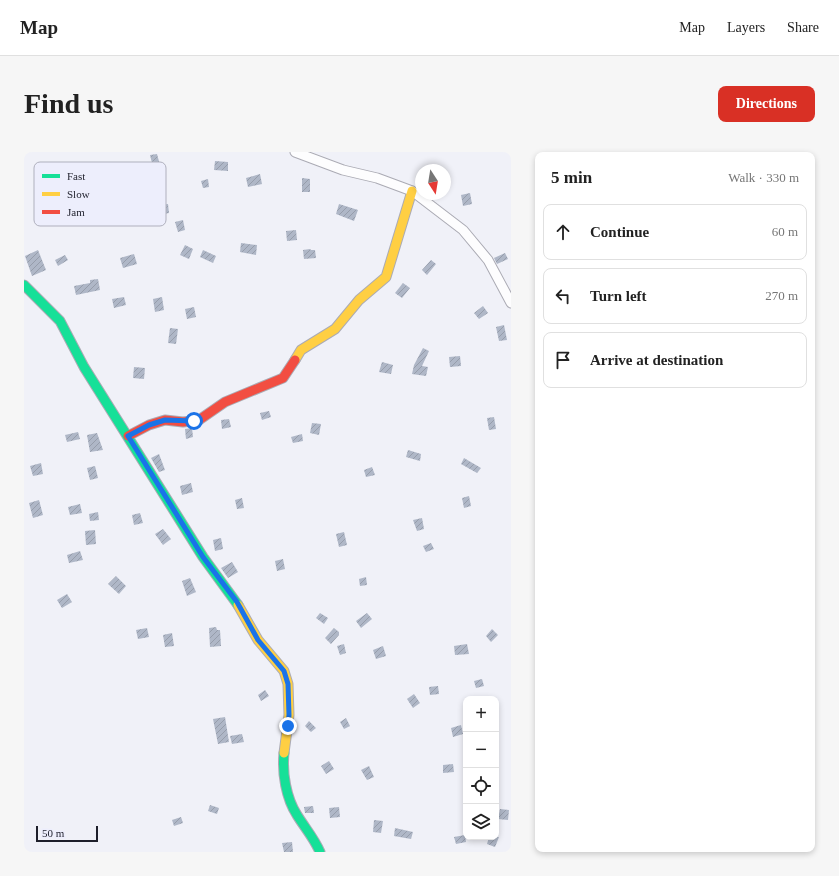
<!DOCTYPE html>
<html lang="en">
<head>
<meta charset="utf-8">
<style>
  :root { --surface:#fff; --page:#f6f6f6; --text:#222; --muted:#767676; --line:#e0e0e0; --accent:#d93025 }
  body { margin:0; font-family:"Times New Roman",serif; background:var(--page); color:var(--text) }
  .controls { position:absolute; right:12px; bottom:12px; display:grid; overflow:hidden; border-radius:8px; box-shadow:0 2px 6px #0003 }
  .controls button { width:36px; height:36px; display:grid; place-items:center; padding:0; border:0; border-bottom:1px solid var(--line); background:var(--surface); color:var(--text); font:20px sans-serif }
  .compass { position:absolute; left:391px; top:12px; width:36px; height:36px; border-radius:50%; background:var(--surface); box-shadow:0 2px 6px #0003; rotate:168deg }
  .scale { position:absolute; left:12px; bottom:10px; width:62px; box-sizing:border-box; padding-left:4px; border:2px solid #1e1f2b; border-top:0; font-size:11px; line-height:14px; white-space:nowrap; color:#1e1f2b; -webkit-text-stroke:3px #edeefc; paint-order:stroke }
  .stop { position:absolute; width:12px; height:12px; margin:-9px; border:3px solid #1a73e8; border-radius:50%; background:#fff }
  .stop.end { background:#1a73e8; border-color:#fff; box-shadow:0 1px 4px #0008 }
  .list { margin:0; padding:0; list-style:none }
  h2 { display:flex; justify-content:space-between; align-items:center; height:52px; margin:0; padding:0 16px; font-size:17px }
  h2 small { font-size:13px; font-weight:400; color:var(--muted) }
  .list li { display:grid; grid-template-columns:26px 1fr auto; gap:12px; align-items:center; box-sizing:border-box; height:56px; margin:0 8px 8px; padding:0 8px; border:1px solid var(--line); border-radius:8px }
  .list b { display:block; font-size:15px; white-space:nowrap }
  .list em { font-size:13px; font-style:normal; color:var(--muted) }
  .icon { flex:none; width:22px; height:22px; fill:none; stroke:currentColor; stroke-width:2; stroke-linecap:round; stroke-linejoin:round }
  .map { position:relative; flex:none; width:487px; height:700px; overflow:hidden; border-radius:8px }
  header { display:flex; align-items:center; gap:24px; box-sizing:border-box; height:56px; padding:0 20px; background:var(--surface); border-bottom:1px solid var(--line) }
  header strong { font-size:19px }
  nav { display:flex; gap:22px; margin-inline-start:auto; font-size:14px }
  .intro { display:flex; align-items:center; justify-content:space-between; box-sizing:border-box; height:96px; padding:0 24px }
  h1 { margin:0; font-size:28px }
  .button { padding:10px 18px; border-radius:8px; background:var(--accent); color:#fff; font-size:14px; font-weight:700 }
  main { display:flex; gap:24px; padding:0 24px }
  aside { flex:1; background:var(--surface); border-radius:8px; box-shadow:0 2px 6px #0003 }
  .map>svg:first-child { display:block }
  .building { fill:url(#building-hatch) }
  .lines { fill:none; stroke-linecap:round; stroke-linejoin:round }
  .street-casing { stroke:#ababb4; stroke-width:11 }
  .fast-casing { stroke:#ababb4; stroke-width:11 }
  .slow-casing { stroke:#ababb4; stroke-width:11 }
  .jam-casing { stroke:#ababb4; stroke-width:11 }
  .street { stroke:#fdfdfe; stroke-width:9 }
  .fast { stroke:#16e098; stroke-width:9 }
  .slow { stroke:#ffcf43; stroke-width:9 }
  .jam { stroke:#f24e42; stroke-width:9 }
  .route { stroke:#1a73e8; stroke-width:5 }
  .key { fill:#edeefc; stroke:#afb0bd; stroke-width:1 }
  .key-label { font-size:11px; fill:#1e1f2b }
</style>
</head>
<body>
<header>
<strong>Map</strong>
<nav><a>Map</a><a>Layers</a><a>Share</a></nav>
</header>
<div class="intro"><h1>Find us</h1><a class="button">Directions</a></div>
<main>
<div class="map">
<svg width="487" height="700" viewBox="0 0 487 700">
  <defs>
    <pattern id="building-hatch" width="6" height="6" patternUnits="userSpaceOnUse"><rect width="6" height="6" fill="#afb7c7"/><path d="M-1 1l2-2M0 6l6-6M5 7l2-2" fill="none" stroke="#969dab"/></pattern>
  </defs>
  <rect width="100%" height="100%" fill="#f0f1f8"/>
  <path class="building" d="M 133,2 L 136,13 L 129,15 L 126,3 Z
    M 191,9 L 204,10 L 204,19 L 190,18 Z
    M 236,22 L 238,32 L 224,35 L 222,26 Z
    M 278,26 L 286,27 L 286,40 L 278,40 Z
    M 184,27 L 185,35 L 179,36 L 177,29 Z
    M 446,41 L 448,52 L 439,54 L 437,43 Z
    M 144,52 L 145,61 L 135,63 L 134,53 Z
    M 315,52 L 334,58 L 330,69 L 312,62 Z
    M 159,68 L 161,78 L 154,80 L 151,70 Z
    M 272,78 L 273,88 L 263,89 L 262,79 Z
    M 217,91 L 233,93 L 232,103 L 216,100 Z
    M 161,93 L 169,97 L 165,107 L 156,103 Z
    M 286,97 L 287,98 L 291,98 L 292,106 L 280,107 L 279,98 Z
    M 14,98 L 22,118 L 8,124 L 1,104 Z
    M 179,98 L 192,104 L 189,111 L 176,105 Z
    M 481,101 L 484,107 L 473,112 L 470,106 Z
    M 110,102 L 113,112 L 99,116 L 96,106 Z
    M 41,103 L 44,108 L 34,114 L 31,108 Z
    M 407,108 L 412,112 L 403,123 L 398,118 Z
    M 74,127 L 76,138 L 52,143 L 50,134 L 66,131 L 66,128 Z
    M 379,131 L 386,136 L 378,146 L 371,141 Z
    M 100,145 L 102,153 L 90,156 L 88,147 Z
    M 138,145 L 140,158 L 131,160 L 129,147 Z
    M 459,154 L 464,161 L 455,167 L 450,161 Z
    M 170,155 L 172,165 L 163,167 L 161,157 Z
    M 480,173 L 483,188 L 475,189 L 472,175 Z
    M 146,176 L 154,177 L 152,192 L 144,191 Z
    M 399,196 L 405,199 L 398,214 L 404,215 L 402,224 L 388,222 L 390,213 Z
    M 436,204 L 437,214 L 426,215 L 425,205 Z
    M 358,210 L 369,213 L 367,222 L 355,220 Z
    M 110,215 L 121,216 L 120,227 L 109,226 Z
    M 245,259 L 247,265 L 238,268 L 236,261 Z
    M 470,265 L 472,277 L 465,278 L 463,266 Z
    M 205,267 L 207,275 L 198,277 L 197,268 Z
    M 288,271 L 297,272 L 295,283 L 286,281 Z
    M 168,276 L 169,285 L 162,287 L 161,277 Z
    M 54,280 L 56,287 L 43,290 L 41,283 Z
    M 73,281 L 79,298 L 66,300 L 63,283 Z
    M 278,282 L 279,289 L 269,291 L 267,285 Z
    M 384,298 L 397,302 L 396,309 L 382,305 Z
    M 135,302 L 141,318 L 135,320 L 127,306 Z
    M 440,306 L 457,316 L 453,321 L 437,312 Z
    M 17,311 L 19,322 L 9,324 L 6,314 Z
    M 71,314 L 74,326 L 66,328 L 63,316 Z
    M 348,315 L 351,323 L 342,325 L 340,318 Z
    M 167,331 L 169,340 L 158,343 L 156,334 Z
    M 445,344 L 447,354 L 440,356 L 438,346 Z
    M 218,346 L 220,356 L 213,357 L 211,348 Z
    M 15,348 L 19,363 L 9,366 L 5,351 Z
    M 56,352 L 58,361 L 46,363 L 44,355 Z
    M 74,360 L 75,368 L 66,369 L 65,362 Z
    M 116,361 L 119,371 L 110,373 L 108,363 Z
    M 398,366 L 400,377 L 393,379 L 389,368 Z
    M 139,377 L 147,387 L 139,393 L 131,382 Z
    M 71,378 L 72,392 L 62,393 L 61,379 Z
    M 320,380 L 323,393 L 315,395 L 312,382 Z
    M 197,386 L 199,397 L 191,399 L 189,388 Z
    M 407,391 L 410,397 L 402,400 L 399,394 Z
    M 56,399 L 59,408 L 45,411 L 43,403 Z
    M 259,407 L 261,417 L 253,419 L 251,409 Z
    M 208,410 L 214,420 L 204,426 L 197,416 Z
    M 92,424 L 102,434 L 95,442 L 84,432 Z
    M 342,425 L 343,433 L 336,434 L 335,427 Z
    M 166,426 L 172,440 L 163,444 L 158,429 Z
    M 43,442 L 48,450 L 38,456 L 33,448 Z
    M 296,461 L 304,466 L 300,472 L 292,466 Z
    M 343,461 L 348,467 L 337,476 L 332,469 Z
    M 192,475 L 193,478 L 196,478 L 197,494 L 186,495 L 185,476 Z
    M 123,476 L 125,485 L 114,487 L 112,478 Z
    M 310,476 L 315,480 L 315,483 L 307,492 L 301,486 Z
    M 468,477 L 474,483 L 467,490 L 462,484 Z
    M 148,481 L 150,494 L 141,495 L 139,483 Z
    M 320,492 L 322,501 L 316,503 L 313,494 Z
    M 443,492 L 445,502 L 431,503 L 430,494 Z
    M 359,494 L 362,504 L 352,507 L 349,498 Z
    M 458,527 L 460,534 L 452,536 L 450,529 Z
    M 414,534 L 415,542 L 406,543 L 405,535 Z
    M 241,538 L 245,544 L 237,549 L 234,543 Z
    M 390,542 L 396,551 L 389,556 L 383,547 Z
    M 201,565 L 205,590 L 194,592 L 189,567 Z
    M 322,566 L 326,574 L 320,577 L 316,570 Z
    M 285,569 L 292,576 L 287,580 L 281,574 Z
    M 437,573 L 439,582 L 429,585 L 427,576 Z
    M 218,582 L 220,590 L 208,592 L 206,584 Z
    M 305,609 L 310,617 L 302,622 L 297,614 Z
    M 429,612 L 430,620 L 419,621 L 419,613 Z
    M 345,614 L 350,625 L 343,628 L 337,618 Z
    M 186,653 L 195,656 L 193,662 L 184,659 Z
    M 289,654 L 290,661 L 281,661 L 280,655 Z
    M 315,655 L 316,665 L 306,666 L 305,656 Z
    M 476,657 L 485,658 L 484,668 L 474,667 Z
    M 157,665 L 159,671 L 150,674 L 148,668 Z
    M 350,668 L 359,669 L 357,681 L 349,680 Z
    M 371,676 L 389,680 L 387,687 L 370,684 Z
    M 441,683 L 442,690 L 432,692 L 430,685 Z
    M 465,685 L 475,685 L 471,695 L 463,692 Z
    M 268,690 L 269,700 L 260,700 L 258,691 Z"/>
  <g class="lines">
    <g class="street-casing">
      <path id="street" d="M 271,0 L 319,18 L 353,26 L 388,39 L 439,78 L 464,108 L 487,151"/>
    </g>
    <g class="fast-casing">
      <path id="fast" d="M 0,133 L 36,169 L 60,215 L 179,405 L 214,453
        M 260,601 C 258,621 262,646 273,663 C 281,676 290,686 296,700"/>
    </g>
    <g class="slow-casing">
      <path id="slow" d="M 271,208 L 277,198 L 311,177 L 335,148 L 362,125 L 388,39
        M 214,453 L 234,488 L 260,519 L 264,532 L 265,563 L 260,601"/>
    </g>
    <g class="jam-casing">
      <path id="jam" d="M 104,284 L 125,273 L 141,268 L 159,270 L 175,268 L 201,250 L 259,226 L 271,208"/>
    </g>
    <use href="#street" class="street"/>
    <use href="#fast" class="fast"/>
    <use href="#slow" class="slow"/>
    <use href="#jam" class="jam"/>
  </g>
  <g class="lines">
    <path class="route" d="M 170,269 L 141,268 L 125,273 L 104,284 L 179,405 L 213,450 L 234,488 L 260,519 L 264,532 L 265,563 L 264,574"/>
  </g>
  <rect x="10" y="10" width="132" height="64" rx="6" class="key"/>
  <rect x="18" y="22" width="18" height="4" fill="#16e098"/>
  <rect x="18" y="40" width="18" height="4" fill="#ffcf43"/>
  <rect x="18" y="58" width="18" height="4" fill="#f24e42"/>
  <g class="key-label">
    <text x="43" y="28">Fast</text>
    <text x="43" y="46">Slow</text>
    <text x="43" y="64">Jam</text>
  </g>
</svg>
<div class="controls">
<button>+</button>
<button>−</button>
<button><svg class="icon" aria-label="locate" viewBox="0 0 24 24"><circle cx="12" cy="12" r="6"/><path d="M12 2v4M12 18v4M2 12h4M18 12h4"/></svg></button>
<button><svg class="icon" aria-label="layers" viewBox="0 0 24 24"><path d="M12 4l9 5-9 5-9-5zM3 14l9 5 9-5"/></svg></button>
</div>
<svg class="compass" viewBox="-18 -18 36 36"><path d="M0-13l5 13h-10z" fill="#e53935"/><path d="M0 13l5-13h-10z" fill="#767676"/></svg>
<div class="scale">50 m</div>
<div class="stop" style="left:170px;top:269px"></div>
<div class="stop end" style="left:264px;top:574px"></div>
</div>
<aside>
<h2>5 min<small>Walk · 330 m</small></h2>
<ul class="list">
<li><svg class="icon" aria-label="ahead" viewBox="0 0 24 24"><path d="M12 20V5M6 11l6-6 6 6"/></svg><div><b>Continue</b></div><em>60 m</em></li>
<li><svg class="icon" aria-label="left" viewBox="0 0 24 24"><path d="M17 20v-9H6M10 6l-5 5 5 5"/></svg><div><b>Turn left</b></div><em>270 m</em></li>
<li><svg class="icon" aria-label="arrive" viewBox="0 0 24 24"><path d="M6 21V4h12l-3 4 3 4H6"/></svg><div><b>Arrive at destination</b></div></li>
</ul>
</aside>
</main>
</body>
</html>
